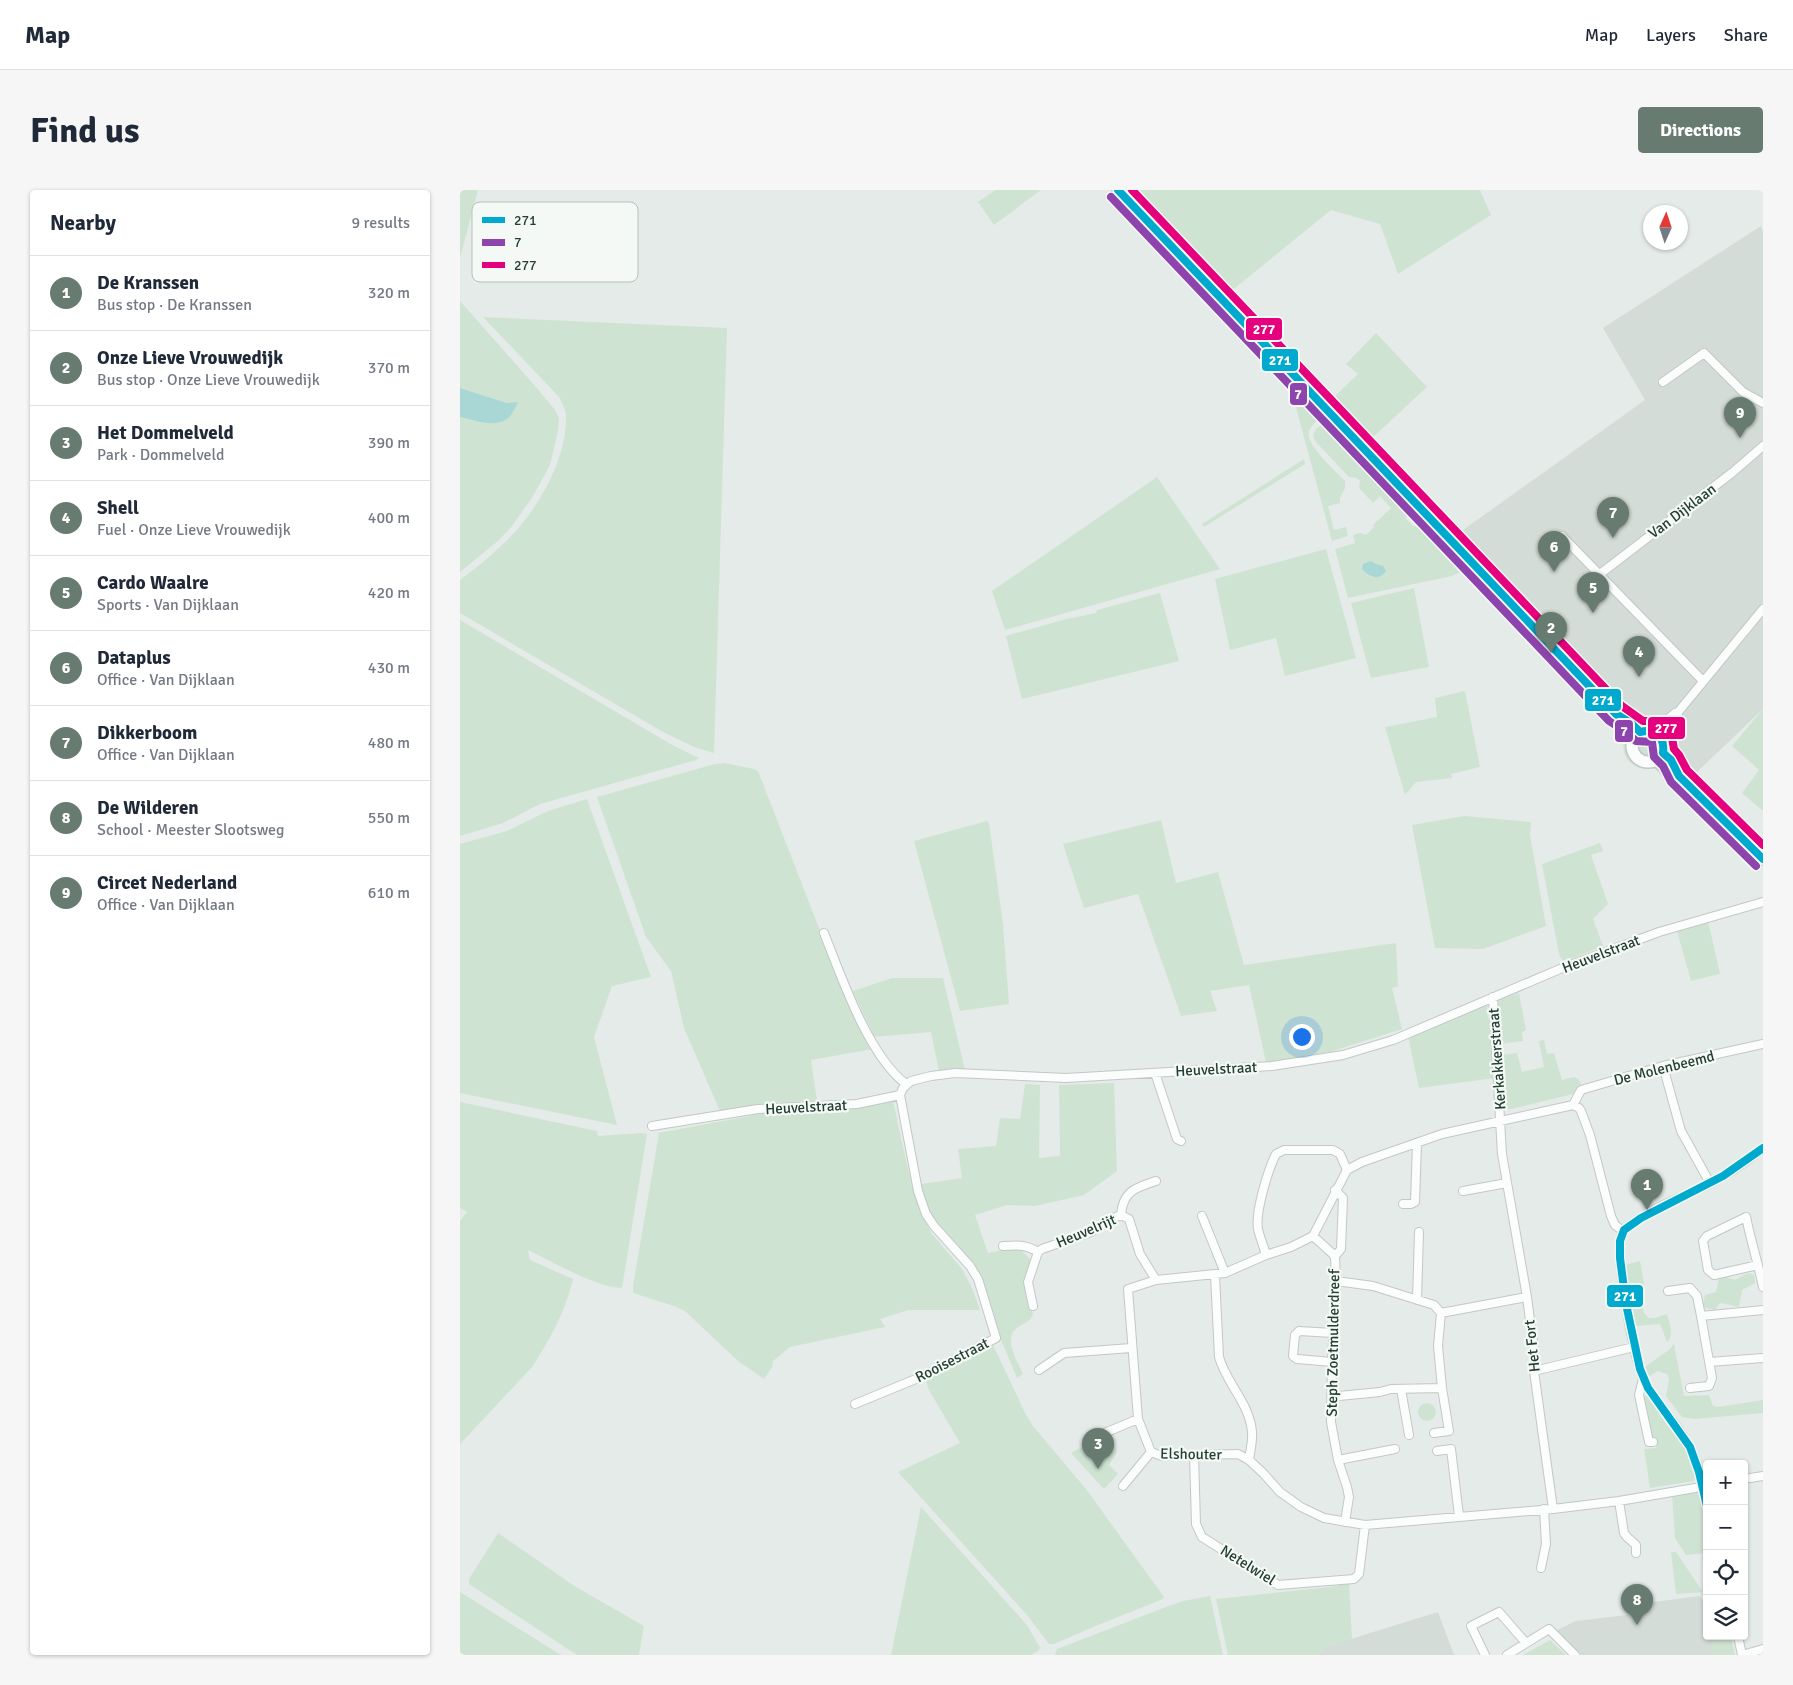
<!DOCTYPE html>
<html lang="en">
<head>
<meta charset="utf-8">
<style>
  :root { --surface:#fff; --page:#f6f6f7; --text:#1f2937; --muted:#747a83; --line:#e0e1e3; --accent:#687b71 }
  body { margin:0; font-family:Signika,sans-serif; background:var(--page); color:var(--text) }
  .controls { position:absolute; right:15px; bottom:15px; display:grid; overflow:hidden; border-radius:5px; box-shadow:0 1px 4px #0004 }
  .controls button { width:45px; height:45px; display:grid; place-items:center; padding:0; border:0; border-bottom:1px solid var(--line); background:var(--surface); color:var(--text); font:25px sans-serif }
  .compass { position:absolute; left:1183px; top:15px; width:45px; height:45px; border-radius:50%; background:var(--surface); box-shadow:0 1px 4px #0004; rotate:3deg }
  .you { position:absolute; left:841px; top:846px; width:18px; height:18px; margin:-12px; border:4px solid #fff; border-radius:50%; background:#1a73e8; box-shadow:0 0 0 8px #1a73e833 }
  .badge { display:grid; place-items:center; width:32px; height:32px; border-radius:50%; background:var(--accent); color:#fff; font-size:16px; font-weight:700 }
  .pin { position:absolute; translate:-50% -41px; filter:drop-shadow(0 1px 2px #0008) }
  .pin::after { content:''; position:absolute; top:26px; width:18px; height:15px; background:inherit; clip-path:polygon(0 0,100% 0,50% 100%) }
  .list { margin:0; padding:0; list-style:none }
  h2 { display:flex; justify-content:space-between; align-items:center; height:65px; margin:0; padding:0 20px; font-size:21px }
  h2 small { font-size:16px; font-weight:400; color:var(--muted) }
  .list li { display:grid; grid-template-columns:32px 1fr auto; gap:15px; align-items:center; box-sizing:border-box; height:75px; padding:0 20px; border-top:1px solid var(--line) }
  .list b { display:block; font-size:19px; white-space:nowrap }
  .list p { margin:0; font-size:16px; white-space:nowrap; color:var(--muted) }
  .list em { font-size:16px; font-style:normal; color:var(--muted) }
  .icon { flex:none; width:28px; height:28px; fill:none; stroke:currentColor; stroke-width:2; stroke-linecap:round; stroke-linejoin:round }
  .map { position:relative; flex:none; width:1303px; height:1465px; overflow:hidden; border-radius:5px }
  header { display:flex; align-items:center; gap:30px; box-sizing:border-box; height:70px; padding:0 25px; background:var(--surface); border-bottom:1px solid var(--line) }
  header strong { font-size:24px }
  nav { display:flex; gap:28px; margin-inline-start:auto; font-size:18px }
  .intro { display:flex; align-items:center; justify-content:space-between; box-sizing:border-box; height:120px; padding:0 30px }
  h1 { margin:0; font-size:35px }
  .button { padding:12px 22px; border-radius:5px; background:var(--accent); color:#fff; font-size:18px; font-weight:700 }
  main { display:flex; gap:30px; padding:0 30px }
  aside { flex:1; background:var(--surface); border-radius:5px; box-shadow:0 1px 4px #0004 }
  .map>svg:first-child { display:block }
  .built { fill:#d4dcd7 }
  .green { fill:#cfe3d2 }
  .water { fill:#a8d7d5 }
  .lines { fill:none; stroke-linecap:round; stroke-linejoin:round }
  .minor-casing { stroke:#c2c8c5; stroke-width:10 }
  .secondary-casing { stroke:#c1c8c5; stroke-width:14 }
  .minor { stroke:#fbfcfc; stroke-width:8 }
  .secondary { stroke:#fbfcfc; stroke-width:11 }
  .bus-1-casing { stroke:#f4f9f6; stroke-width:11 }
  .bus-2-casing { stroke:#f4f9f6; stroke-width:11 }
  .bus-3-casing { stroke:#f4f9f6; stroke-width:11 }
  .bus-1 { stroke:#00a9ce; stroke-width:8 }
  .bus-2 { stroke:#8e44ad; stroke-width:8 }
  .bus-3 { stroke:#e5007d; stroke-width:8 }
  .labels { text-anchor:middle; stroke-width:4.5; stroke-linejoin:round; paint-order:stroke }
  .street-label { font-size:15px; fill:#243e31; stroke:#f4f9f6 }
  .key { fill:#f4f9f6; stroke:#b6c1bb; stroke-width:1 }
  .key-label { font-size:14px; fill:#243e31 }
  .line-badge { stroke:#f4f9f6; stroke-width:2 }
  .badge-label { font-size:14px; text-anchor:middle; font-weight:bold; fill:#fff }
</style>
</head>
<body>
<header>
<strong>Map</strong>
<nav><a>Map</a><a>Layers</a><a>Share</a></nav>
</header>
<div class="intro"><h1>Find us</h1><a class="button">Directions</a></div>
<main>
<aside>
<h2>Nearby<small>9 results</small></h2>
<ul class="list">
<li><span class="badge">1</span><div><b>De Kranssen</b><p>Bus stop · De Kranssen</p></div><em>320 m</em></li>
<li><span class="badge">2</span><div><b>Onze Lieve Vrouwedijk</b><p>Bus stop · Onze Lieve Vrouwedijk</p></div><em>370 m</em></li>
<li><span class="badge">3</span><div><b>Het Dommelveld</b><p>Park · Dommelveld</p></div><em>390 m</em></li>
<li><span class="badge">4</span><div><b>Shell</b><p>Fuel · Onze Lieve Vrouwedijk</p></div><em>400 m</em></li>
<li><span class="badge">5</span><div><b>Cardo Waalre</b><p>Sports · Van Dijklaan</p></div><em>420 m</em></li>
<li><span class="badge">6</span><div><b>Dataplus</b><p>Office · Van Dijklaan</p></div><em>430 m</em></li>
<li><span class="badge">7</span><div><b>Dikkerboom</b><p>Office · Van Dijklaan</p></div><em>480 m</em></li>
<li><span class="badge">8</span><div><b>De Wilderen</b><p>School · Meester Slootsweg</p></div><em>550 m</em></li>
<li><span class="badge">9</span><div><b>Circet Nederland</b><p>Office · Van Dijklaan</p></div><em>610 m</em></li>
</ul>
</aside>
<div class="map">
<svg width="1303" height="1465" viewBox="0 0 1303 1465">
  <rect width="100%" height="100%" fill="#e5ebe8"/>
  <path class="built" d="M 1301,36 L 1303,42 L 1303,519 L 1216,602 L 989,350 L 1185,210 L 1143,138 Z
    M 1240,1406 L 1247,1418 L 1247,1446 L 1252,1446 L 1252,1465 L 1121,1465 L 1097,1440 L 1116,1431 L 1167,1425 L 1178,1414 Z
    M 978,1422 L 994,1465 L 858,1465 L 865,1457 Z"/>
  <path class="green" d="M 0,0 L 18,0 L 0,68 Z
    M 535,0 L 581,0 L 534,35 L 518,12 Z
    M 681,0 L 1020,0 L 1031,25 L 938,84 L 920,34 L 871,20 L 770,102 L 679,4 Z
    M 0,111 L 76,197 L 95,220 L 99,228 L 98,241 L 90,275 L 72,308 L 52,336 L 38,351 L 0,382 L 0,227 L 33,233 L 57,213 L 47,213 L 0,198 Z
    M 23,127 L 267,138 L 254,563 L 234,557 L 203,542 L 0,423 L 0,390 C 19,376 36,362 52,345 C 80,316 107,267 106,226 C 106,220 102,214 100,208 Z
    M 916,143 L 967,197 L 910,250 L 872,209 L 898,184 L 886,174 Z
    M 835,202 L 859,229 C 856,232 851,236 849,241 C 845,255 876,281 885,291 L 885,298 L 880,308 L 880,313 L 868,316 L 874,340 L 886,337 L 888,346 L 872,351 L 834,210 Z
    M 864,233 L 949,325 L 945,328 L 953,336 L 956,336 L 1000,382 L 992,386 L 888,408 L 875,359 L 895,353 L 893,345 L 900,343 L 906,345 L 914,337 L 913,335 L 931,318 L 920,306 L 913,313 L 899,298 L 900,291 L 897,288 L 889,287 L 855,251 L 853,245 L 856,239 Z
    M 844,269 L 845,274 L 744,337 L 742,334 Z
    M 697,287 L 760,379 L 545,440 L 532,401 Z
    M 866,359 L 896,468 L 825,486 L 816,448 L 770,460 L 755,389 Z
    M 954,398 L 969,477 L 911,488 L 891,413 Z
    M 700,403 L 719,471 L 562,509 L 546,446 L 606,429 L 636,423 L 637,420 Z
    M 0,430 L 214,556 L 239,568 L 236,570 L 80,614 L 43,633 L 0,646 Z
    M 1005,501 L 1020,577 L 991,584 L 992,588 L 956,592 L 945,605 L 925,537 L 977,527 L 975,508 Z
    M 1303,519 L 1303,621 L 1282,603 L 1299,580 L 1272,556 Z
    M 1165,544 C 1170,548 1168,553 1169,559 C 1171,571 1184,575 1194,575 L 1198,578 C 1173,583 1158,568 1165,544 Z
    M1180 555a9 9 0 1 1 18 0a9 9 0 1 1-18 0Z
    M 264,573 L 294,579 L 298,581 L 371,769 L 413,859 L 351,870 L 357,911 L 315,913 L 260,921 L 224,838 L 211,781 L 186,747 L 137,607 L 255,574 Z
    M 127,609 L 191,787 L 152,796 L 134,847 L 157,935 L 0,903 L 0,654 L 47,641 L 88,621 Z
    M 1004,626 L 1071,632 L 1070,645 L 1086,736 L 1023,759 L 975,758 L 952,635 Z
    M 701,630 L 716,693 L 758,682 L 784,775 L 936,753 L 938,796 L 932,798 L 942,839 L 857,866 L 806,872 L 789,795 L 750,801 L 757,821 L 721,826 L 678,704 L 624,718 L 603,654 Z
    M 527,631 L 529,633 L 543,734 L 549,814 L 500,821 L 454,651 Z
    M 1140,653 L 1143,661 L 1131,665 L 1148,714 L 1133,729 L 1143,756 L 1103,772 L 1099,764 L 1082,674 Z
    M 1248,731 L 1260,784 L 1231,791 L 1217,741 Z
    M 432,788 L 483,788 L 505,880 L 479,881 L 471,842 L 414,847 L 393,801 Z
    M 1059,803 L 1066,840 L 1062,842 L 1063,851 L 1041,854 L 1038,815 L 1040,809 Z
    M 1027,813 L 1035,888 L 959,898 L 948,846 Z
    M 1084,850 L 1087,864 L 1094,863 L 1102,890 L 1114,887 L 1118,889 L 1121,894 L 1113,904 L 1047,920 L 1044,917 L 1042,865 L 1057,863 L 1062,882 L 1084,877 L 1079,851 Z
    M 654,893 L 657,981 L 624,1005 L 575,1016 L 547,1015 L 515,1025 L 528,1063 L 550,1058 L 559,1058 L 570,1069 L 570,1075 L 565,1092 L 573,1125 C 570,1132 564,1133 558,1137 C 542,1148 557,1170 563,1184 L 557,1188 L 537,1140 L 525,1097 L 518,1084 L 478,1037 L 468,1020 L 461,994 L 502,988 L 498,959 L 536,956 L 540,928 L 560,929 L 565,894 L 580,895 L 579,968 L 600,966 L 599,895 Z
    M 433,911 L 449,984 L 460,1022 L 472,1044 L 502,1079 L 512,1098 L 520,1120 L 448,1120 L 420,1129 L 425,1137 L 330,1157 L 313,1171 L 312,1177 L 304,1189 L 278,1171 L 225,1121 L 214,1116 L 173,1103 L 173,1096 L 199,943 L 310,922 L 393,918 Z
    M 0,912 L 137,941 L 138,946 L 181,943 L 187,944 L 162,1098 C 137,1098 91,1071 68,1060 L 70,1070 L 113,1089 C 105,1122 90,1150 72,1177 L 0,1254 L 0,1031 L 7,1022 L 0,1018 Z
    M 1180,1071 L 1185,1099 L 1180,1104 L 1184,1123 L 1189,1128 L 1195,1128 L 1207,1124 C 1209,1132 1215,1146 1207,1152 L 1200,1134 L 1175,1136 L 1165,1075 Z
    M 1288,1083 L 1294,1085 L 1295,1093 L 1282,1100 L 1279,1117 L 1262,1113 L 1259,1114 L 1255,1120 L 1245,1118 L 1243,1114 L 1245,1105 L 1256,1102 L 1259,1088 L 1263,1086 L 1275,1090 Z
    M 531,1154 L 534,1157 L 565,1223 L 573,1236 L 626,1299 L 704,1407 L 703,1409 L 638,1435 L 594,1454 L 589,1454 L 567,1425 L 438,1282 L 500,1253 L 469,1200 L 465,1189 Z
    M 1214,1154 L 1224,1206 L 1249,1205 L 1253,1216 L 1258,1217 L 1303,1210 L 1303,1223 L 1234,1229 L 1222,1227 L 1206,1206 L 1209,1190 L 1207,1184 L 1198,1181 L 1188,1187 L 1185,1177 L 1210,1159 Z
    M 1187,1205 C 1193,1214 1198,1223 1205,1232 C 1217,1248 1239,1269 1234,1291 L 1190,1298 L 1184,1259 L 1196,1258 L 1197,1252 L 1190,1246 L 1183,1211 L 1183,1207 Z
    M958 1222a9 9 0 1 1 18 0a9 9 0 1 1-18 0Z
    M 652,1251 L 657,1262 L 649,1275 L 658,1284 L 644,1299 L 611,1263 L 626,1255 L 628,1257 L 635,1254 L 637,1258 Z
    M 1238,1301 L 1247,1338 L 1247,1363 L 1226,1365 L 1215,1348 L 1212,1305 Z
    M 461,1317 L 567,1435 L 580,1458 L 578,1461 L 571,1465 L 431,1465 Z
    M 38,1343 L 116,1397 L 184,1436 L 179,1465 L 117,1465 L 9,1394 L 9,1389 Z
    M 1211,1362 L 1216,1362 L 1243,1402 L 1216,1404 Z
    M 883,1393 L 889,1393 L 892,1449 L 865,1457 L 858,1465 L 768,1465 L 756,1409 L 861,1398 L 877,1396 Z
    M 0,1402 L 101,1465 L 0,1465 Z
    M 750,1406 L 763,1465 L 595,1465 L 597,1459 L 706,1417 L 723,1411 Z
    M 1252,1446 L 1271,1446 L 1275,1465 L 1252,1465 Z
    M 1090,1450 L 1106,1465 L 1063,1465 Z"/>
  <path class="water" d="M 0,198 L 47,213 L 58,212 C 55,217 52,226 47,229 C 33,238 14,230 0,227 Z
    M 911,371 L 916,374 L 923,376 L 926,381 C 920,391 909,387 902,379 L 903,374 Z"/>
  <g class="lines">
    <g class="minor-casing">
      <path id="minor" d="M 1203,192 L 1244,163 L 1283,202 L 1303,213
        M 1102,346 L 1243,491
        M 1140,384 L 1273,282 L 1303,256
        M 1194,541 L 1215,523
        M 1202,547 L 1219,521 L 1303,419
        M 364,743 C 382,788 408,865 446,894
        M 1033,807 L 1042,964 L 1067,1107 L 1075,1168 L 1074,1181 L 1093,1319
        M 1203,876 L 1221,941 L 1250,993
        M 695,883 L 717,949 L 721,951
        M 440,905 L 443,898 L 451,891 L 471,886 L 495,883 L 606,888 L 812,876 L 883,865 L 933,850 L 1100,779 L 1199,742 L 1303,712
        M 1113,915 L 1121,900 L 1203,876 L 1303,854
        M 192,936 L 298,919 L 397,914 L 440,905
        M 875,1000 L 883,1008 L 881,1059 L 875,1066 L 876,1091 L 872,1172 L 871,1232 L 878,1270 L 887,1297 L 889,1307 L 885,1332
        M 1003,1001 L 1047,993
        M 943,1014 L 951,1014 L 955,1012 L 957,954
        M 661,1025 C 663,1001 675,998 696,991
        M 742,1026 L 765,1083
        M 1163,1041 L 1155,1035 L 1151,1026 L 1130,945 L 1121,921 L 1119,918 L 1113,915 L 982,944 L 902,972 L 887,980 L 853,1046 L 831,1057 L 806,1065 L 765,1083 L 696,1090 L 668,1099 L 678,1229 L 691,1262 L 702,1266 L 778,1264 L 789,1270 L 803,1283 L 820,1302 L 841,1317 L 864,1328 L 905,1335 L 1093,1319 L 1159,1311 L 1247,1296
        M 853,1046 L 875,1066
        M 543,1056 C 556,1055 566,1054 578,1062
        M 806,1065 C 804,1057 800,1048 798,1039 C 795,1022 808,980 816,964 L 824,960 L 873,960 L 880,964 L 887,980
        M 1298,1075 L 1254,1085 L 1248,1080 L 1243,1051 L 1247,1046 L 1286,1027 C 1291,1051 1298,1073 1303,1097
        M 755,1085 L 759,1167 C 766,1193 790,1214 792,1242 C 793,1251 790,1261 789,1270
        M 876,1091 L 913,1096 L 974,1115 L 981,1123 L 1067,1107
        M 1208,1101 L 1230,1098 L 1237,1106 L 1241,1126 L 1303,1120
        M 957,1110 L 959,1042
        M 573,1116 L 568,1092 L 578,1062 L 582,1059 L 631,1042 L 653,1028 L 661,1025 L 669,1029 L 680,1064 L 696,1090
        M 872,1172 L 837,1169 L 833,1166 L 835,1145 L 839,1141 L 873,1143
        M 1249,1172 L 1303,1168
        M 579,1180 L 604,1163 L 671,1158
        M 1074,1181 L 1174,1157
        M 1183,1189 L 1179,1205 L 1189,1252 L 1193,1252
        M 1230,1198 L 1249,1196 L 1252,1188 L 1241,1126
        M 941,1199 L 949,1245
        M 879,1206 L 920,1202 L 931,1199 L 982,1198
        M 395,1214 L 463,1186 L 536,1148 L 518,1089 L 510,1076 L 474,1036 L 466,1024 L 458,1001 L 440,905
        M 974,1243 L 989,1241 L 982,1198 L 978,1156 L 981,1123
        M 635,1247 L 678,1229
        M 977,1261 L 991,1259 L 999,1326
        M 734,1265 L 736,1334 L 742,1347 L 818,1395 L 894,1389 L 899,1384 L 905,1335
        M 878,1270 L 935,1259
        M 1284,1289 L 1303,1286
        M 663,1296 L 691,1262
        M 1159,1311 L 1164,1343 L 1167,1347 L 1176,1355 L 1176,1363
        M 1247,1317 C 1241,1293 1239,1270 1225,1249 C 1212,1228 1195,1212 1184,1190 C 1174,1171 1152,1056 1163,1041 C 1165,1038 1169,1036 1172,1034 C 1195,1016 1223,1007 1249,994 C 1269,984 1286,972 1303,958
        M 1081,1378 L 1086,1354 L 1084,1319
        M 1278,1446 L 1282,1465
        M 1025,1465 L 1011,1436 L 1039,1422 L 1066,1453
        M 1047,1465 L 1089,1439 L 1115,1465
        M 1282,1465 L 1303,1459"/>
    </g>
    <g class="secondary-casing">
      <path id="secondary" d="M 658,0 L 1156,524 L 1172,534 L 1180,542
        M 1156,525 L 1165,541 L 1174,550
        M1172 556a16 16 0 1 1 32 0a16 16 0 1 1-32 0Z
        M 1195,570 L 1219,586 L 1303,669"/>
    </g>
    <use href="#minor" class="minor"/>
    <use href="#secondary" class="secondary"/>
    <g class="bus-1-casing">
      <path id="bus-1" d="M 658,0 L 1156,524 L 1172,534 L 1180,542 C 1196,538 1205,547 1203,563 L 1211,570 L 1219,586 L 1303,669
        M 1247,1316 L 1239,1282 L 1230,1257 L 1188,1198 L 1180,1179 L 1166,1114 L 1160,1068 L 1160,1051 L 1164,1040 L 1181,1028 L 1263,986 L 1303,958"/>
    </g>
    <g class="bus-2-casing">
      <path id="bus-2" d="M 651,7 L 1149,531 L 1166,542 L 1176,551 L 1192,552 L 1194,567 L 1203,576 L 1211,592 L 1296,676"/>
    </g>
    <g class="bus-3-casing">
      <path id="bus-3" d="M 672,0 L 1162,516 L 1183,531 L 1193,531 L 1206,537 L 1212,548 L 1214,559 L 1219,565 L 1227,580 L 1303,655"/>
    </g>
    <use href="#bus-1" class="bus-1"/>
    <use href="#bus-2" class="bus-2"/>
    <use href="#bus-3" class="bus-3"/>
  </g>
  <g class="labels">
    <g class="street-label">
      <text transform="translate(1222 321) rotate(-37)" y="5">Van Dijklaan</text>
      <text transform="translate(1141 764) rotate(-21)" y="5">Heuvelstraat</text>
      <text transform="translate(1037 869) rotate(-94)" y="5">Kerkakkerstraat</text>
      <text transform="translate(1204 878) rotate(-14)" y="5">De Molenbeemd</text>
      <text transform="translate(756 879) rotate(-3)" y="5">Heuvelstraat</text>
      <text transform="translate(346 917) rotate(-3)" y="5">Heuvelstraat</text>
      <text transform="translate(626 1041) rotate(-23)" y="5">Heuvelrijt</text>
      <text transform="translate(873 1153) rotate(-89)" y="5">Steph Zoetmulderdreef</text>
      <text transform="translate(1072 1156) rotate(-96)" y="5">Het Fort</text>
      <text transform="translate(492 1170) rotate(-27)" y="5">Rooisestraat</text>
      <text transform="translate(731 1264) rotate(1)" y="5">Elshouter</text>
      <text transform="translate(788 1375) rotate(32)" y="5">Netelwiel</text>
    </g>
  </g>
  <rect x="12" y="12" width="166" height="80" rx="8" class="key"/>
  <rect x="22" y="27" width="23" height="6" fill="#00a9ce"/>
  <rect x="22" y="49" width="23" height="7" fill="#8e44ad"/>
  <rect x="22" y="72" width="23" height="6" fill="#e5007d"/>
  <g class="key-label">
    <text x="54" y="35">271</text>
    <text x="54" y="57">7</text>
    <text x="54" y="80">277</text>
  </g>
  <g class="line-badge">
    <rect x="785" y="127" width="38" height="24" rx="5" fill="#e5007d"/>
    <rect x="801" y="158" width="38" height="24" rx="5" fill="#00a9ce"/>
    <rect x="829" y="192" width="19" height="24" rx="5" fill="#8e44ad"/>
    <rect x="1124" y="498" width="38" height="24" rx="5" fill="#00a9ce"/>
    <rect x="1187" y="526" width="39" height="24" rx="5" fill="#e5007d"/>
    <rect x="1154" y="529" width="20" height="24" rx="5" fill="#8e44ad"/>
    <rect x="1146" y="1094" width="38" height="24" rx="5" fill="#00a9ce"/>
  </g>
  <g class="badge-label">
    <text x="804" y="144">277</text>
    <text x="820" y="175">271</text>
    <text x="838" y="209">7</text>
    <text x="1143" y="515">271</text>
    <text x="1206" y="543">277</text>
    <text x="1164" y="546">7</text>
    <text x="1165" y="1111">271</text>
  </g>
</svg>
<div class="controls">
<button>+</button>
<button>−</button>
<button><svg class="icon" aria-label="locate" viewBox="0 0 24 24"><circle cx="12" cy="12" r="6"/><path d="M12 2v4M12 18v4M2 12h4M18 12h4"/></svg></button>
<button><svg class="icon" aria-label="layers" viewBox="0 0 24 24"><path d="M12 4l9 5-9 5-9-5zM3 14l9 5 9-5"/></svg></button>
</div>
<svg class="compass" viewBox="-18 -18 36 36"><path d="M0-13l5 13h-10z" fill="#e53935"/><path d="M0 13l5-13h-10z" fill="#747a83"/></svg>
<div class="you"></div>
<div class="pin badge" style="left:1187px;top:1020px">1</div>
<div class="pin badge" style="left:1091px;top:463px">2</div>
<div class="pin badge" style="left:638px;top:1279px">3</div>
<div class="pin badge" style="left:1179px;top:487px">4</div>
<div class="pin badge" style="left:1133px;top:423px">5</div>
<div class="pin badge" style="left:1094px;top:382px">6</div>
<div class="pin badge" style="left:1153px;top:348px">7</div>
<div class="pin badge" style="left:1177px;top:1435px">8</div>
<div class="pin badge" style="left:1280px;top:248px">9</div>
</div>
</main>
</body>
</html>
